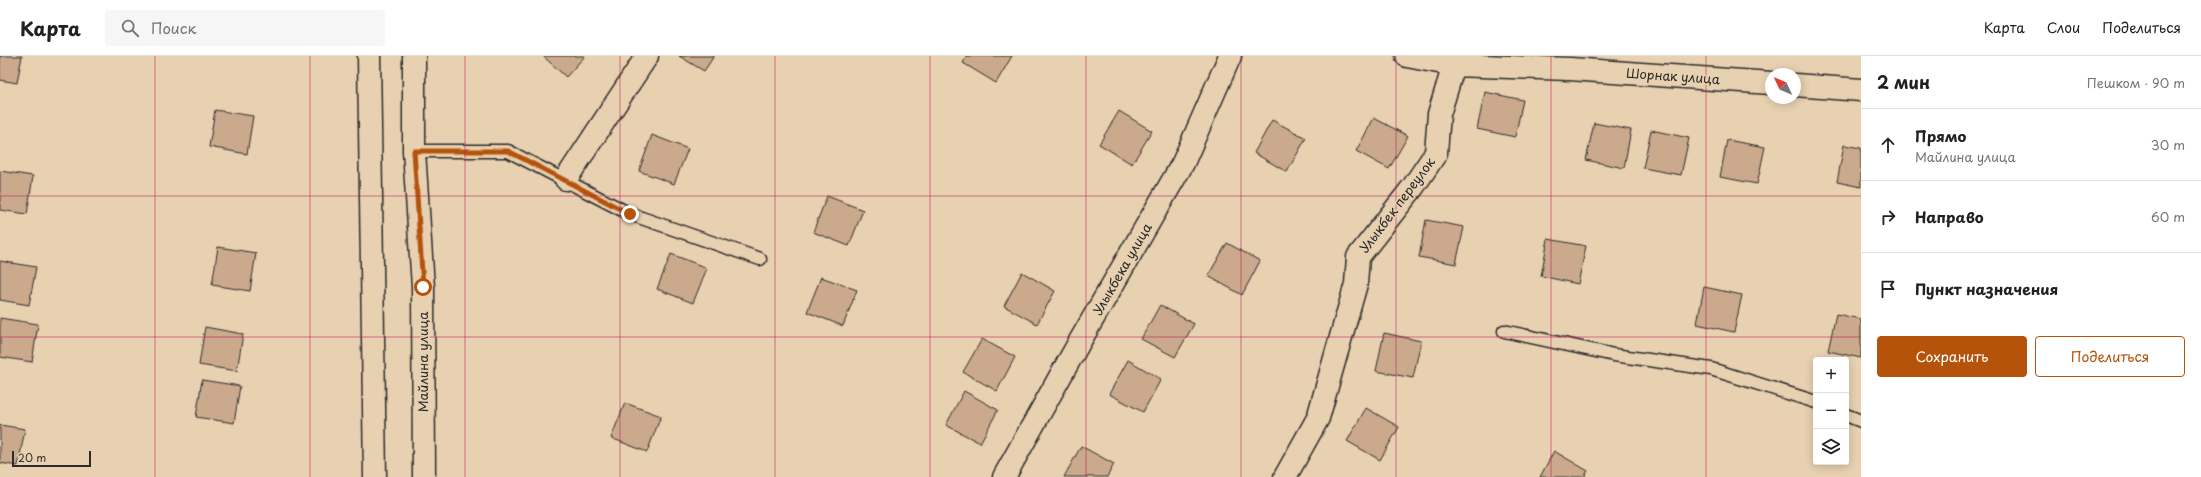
<!DOCTYPE html>
<html lang="ru">
<head>
<meta charset="utf-8">
<style>
  :root { --surface:#fff; --page:#f6f6f6; --text:#202124; --muted:#757577; --line:#e0e0e0; --accent:#b45309 }
  body { margin:0; font-family:"Playpen Sans",sans-serif; background:var(--page); color:var(--text) }
  .controls { position:absolute; right:12px; bottom:12px; display:grid; overflow:hidden; border-radius:4px; box-shadow:0 2px 10px #0003 }
  .controls button { width:36px; height:36px; display:grid; place-items:center; padding:0; border:0; border-bottom:1px solid var(--line); background:var(--surface); color:var(--text); font:20px sans-serif }
  .compass { position:absolute; left:1765px; top:12px; width:36px; height:36px; border-radius:50%; background:var(--surface); box-shadow:0 2px 10px #0003; rotate:314deg }
  .scale { position:absolute; left:12px; bottom:10px; width:79px; box-sizing:border-box; padding-left:4px; border:2px solid #2b2b2b; border-top:0; font-size:11px; line-height:14px; white-space:nowrap; color:#2b2b2b; -webkit-text-stroke:3px #e8d1b1; paint-order:stroke }
  .stop { position:absolute; width:12px; height:12px; margin:-9px; border:3px solid #b45309; border-radius:50%; background:#fff }
  .stop.end { background:#b45309; border-color:#fff; box-shadow:0 1px 4px #0008 }
  .list { margin:0; padding:0; list-style:none }
  h2 { display:flex; justify-content:space-between; align-items:center; height:52px; margin:0; padding:0 16px; font-size:17px }
  h2 small { font-size:13px; font-weight:400; color:var(--muted) }
  .list li { display:grid; grid-template-columns:26px 1fr auto; gap:12px; align-items:center; box-sizing:border-box; height:72px; padding:0 16px; border-top:1px solid var(--line) }
  .list b { display:block; font-size:15px; white-space:nowrap }
  .list p { margin:0; font-size:13px; white-space:nowrap; color:var(--muted) }
  .list em { font-size:13px; font-style:normal; color:var(--muted) }
  .actions { display:flex; gap:8px; padding:12px 16px }
  .actions a { flex:1; padding:9px 0; border:1px solid var(--accent); border-radius:4px; text-align:center; font-size:14px; color:var(--accent) }
  .actions .main { background:var(--accent); color:#fff }
  .icon { flex:none; width:22px; height:22px; fill:none; stroke:currentColor; stroke-width:2; stroke-linecap:round; stroke-linejoin:round }
  .map { position:relative; flex:none; width:1861px; height:421px; overflow:hidden }
  header { display:flex; align-items:center; gap:24px; box-sizing:border-box; height:56px; padding:0 20px; background:var(--surface); border-bottom:1px solid var(--line) }
  header strong { font-size:19px }
  nav { display:flex; gap:22px; margin-inline-start:auto; font-size:14px }
  .search { width:280px; height:36px; background:var(--page); display:flex; align-items:center; gap:10px; box-sizing:border-box; padding:0 14px; border-radius:4px; color:var(--muted); font-size:15px }
  main { display:flex }
  aside { flex:1; background:var(--surface) }
  .map>svg:first-child { display:block }
  .building { fill:#cba98c; stroke:#2b2b2b }
  .lines { fill:none; stroke-linecap:round; stroke-linejoin:round }
  .service-casing { stroke:#2b2b2b; stroke-width:15 }
  .minor-casing { stroke:#2b2b2b; stroke-width:25 }
  .tertiary-casing { stroke:#2b2b2b; stroke-width:25 }
  .service { stroke:#e8d1b1; stroke-width:12 }
  .minor { stroke:#e8d1b1; stroke-width:22 }
  .tertiary { stroke:#e8d1b1; stroke-width:22 }
  .route { stroke:#b45309; stroke-width:5 }
  .grid { fill:none; stroke:#c2185b; stroke-width:1; stroke-opacity:0.55 }
  .labels { text-anchor:middle; stroke-width:3; stroke-linejoin:round; paint-order:stroke }
  .street-label { font-size:13px; fill:#2b2b2b; stroke:#e8d1b1 }
</style>
</head>
<body>
<header>
<strong>Карта</strong>
<div class="search"><svg class="icon" aria-label="search" viewBox="0 0 24 24"><circle cx="10" cy="10" r="6"/><path d="M15 15l6 6"/></svg>Поиск</div>
<nav><a>Карта</a><a>Слои</a><a>Поделиться</a></nav>
</header>
<main>
<div class="map">
<svg width="1861" height="421" viewBox="0 0 1861 421">
  <rect width="100%" height="100%" fill="#e8d1b1"/>
  <filter id="ink" filterUnits="userSpaceOnUse"><feTurbulence type="fractalNoise" baseFrequency=".025" numOctaves="2"/><feDisplacementMap in="SourceGraphic" scale="8" xChannelSelector="R" yChannelSelector="G"/><feConvolveMatrix kernelMatrix="1 2 1 2 8 2 1 2 1" color-interpolation-filters="sRGB"/></filter>
  <g filter="url(#ink)">
    <path class="building" d="M 0,0 L 22,0 L 17,27 L 0,24 Z
      M 543,0 L 585,0 L 566,21 Z
      M 679,0 L 714,0 L 704,15 Z
      M 967,0 L 1012,0 L 996,27 L 963,7 Z
      M 1485,36 L 1523,44 L 1515,81 L 1477,73 Z
      M 215,54 L 253,60 L 247,98 L 209,91 Z
      M 1119,55 L 1152,75 L 1132,108 L 1099,88 Z
      M 1374,62 L 1408,80 L 1389,113 L 1356,95 Z
      M 1272,64 L 1306,82 L 1287,116 L 1254,97 Z
      M 1594,67 L 1631,74 L 1624,112 L 1586,104 Z
      M 1651,74 L 1689,82 L 1681,119 L 1643,112 Z
      M 652,79 L 688,93 L 674,128 L 639,115 Z
      M 1727,84 L 1765,91 L 1757,128 L 1720,121 Z
      M 1844,89 L 1861,92 L 1861,131 L 1837,126 Z
      M 0,115 L 33,120 L 27,158 L 0,154 Z
      M 827,140 L 863,154 L 849,190 L 813,176 Z
      M 1426,164 L 1464,171 L 1456,208 L 1419,201 Z
      M 1548,183 L 1586,190 L 1578,228 L 1541,220 Z
      M 1227,187 L 1260,205 L 1242,239 L 1208,220 Z
      M 218,191 L 256,197 L 250,235 L 212,229 Z
      M 671,198 L 707,212 L 693,247 L 657,233 Z
      M 0,205 L 36,211 L 29,249 L 0,244 Z
      M 1022,216 L 1055,235 L 1037,268 L 1004,250 Z
      M 821,221 L 857,234 L 843,270 L 807,256 Z
      M 1704,231 L 1742,239 L 1734,276 L 1697,268 Z
      M 1160,249 L 1194,268 L 1175,301 L 1141,283 Z
      M 1836,258 L 1861,263 L 1861,302 L 1828,295 Z
      M 0,262 L 38,268 L 32,306 L 0,301 Z
      M 205,271 L 243,278 L 237,315 L 199,309 Z
      M 1384,277 L 1421,285 L 1413,322 L 1376,315 Z
      M 982,283 L 1015,301 L 997,335 L 963,316 Z
      M 1128,304 L 1161,323 L 1143,356 L 1109,338 Z
      M 202,324 L 240,330 L 234,367 L 196,361 Z
      M 964,335 L 998,354 L 980,387 L 946,369 Z
      M 625,347 L 661,360 L 647,396 L 611,382 Z
      M 1366,352 L 1399,371 L 1380,404 L 1347,385 Z
      M 0,369 L 25,373 L 18,410 L 0,407 Z
      M 1081,390 L 1114,408 L 1107,421 L 1064,421 Z
      M 1554,395 L 1588,415 L 1584,421 L 1540,421 Z"/>
    <g class="lines">
      <g class="service-casing">
        <path id="service" d="M 414,95 L 508,95 L 630,158 L 760,203
          M 1504,275 L 1614,299 L 1711,313 L 1816,346
          M 1846,359 L 1861,365"/>
      </g>
      <g class="minor-casing">
        <path id="minor" d="M 1407,0 L 1454,9 L 1570,13 L 1771,27
          M 1795,29 L 1861,34
          M 566,123 L 647,0
          M 1004,421 L 1080,285 L 1183,107 L 1230,0
          M 1285,421 L 1318,362 L 1356,228 L 1358,201 L 1413,131 L 1436,97 L 1439,58 L 1454,9"/>
      </g>
      <g class="tertiary-casing">
        <path id="tertiary" d="M 369,0 L 375,421
          M 414,0 L 414,95 L 423,231 L 424,421"/>
      </g>
      <use href="#service" class="service"/>
      <use href="#minor" class="minor"/>
      <use href="#tertiary" class="tertiary"/>
    </g>
  </g>
  <g class="lines" filter="url(#ink)">
    <path class="route" d="M 423,231 L 414,95 L 508,95 L 630,158"/>
  </g>
  <path class="grid" d="M 155,0 L 155,421M 310,0 L 310,421M 465,0 L 465,421M 620,0 L 620,421M 775,0 L 775,421M 930,0 L 930,421M 1086,0 L 1086,421M 1241,0 L 1241,421M 1396,0 L 1396,421M 1551,0 L 1551,421M 1706,0 L 1706,421M 0,140 L 1861,140M 0,281 L 1861,281"/>
  <g class="labels">
    <g class="street-label">
      <text transform="translate(1673 20) rotate(4)" y="5">Шорнак улица</text>
      <text transform="translate(1397 149) rotate(-53)" y="5">Улыкбек переулок</text>
      <text transform="translate(1122 213) rotate(-60)" y="5">Улыкбека улица</text>
      <text transform="translate(423 306) rotate(-90)" y="5">Майлина улица</text>
    </g>
  </g>
</svg>
<div class="controls">
<button>+</button>
<button>−</button>
<button><svg class="icon" aria-label="layers" viewBox="0 0 24 24"><path d="M12 4l9 5-9 5-9-5zM3 14l9 5 9-5"/></svg></button>
</div>
<svg class="compass" viewBox="-18 -18 36 36"><path d="M0-13l5 13h-10z" fill="#e53935"/><path d="M0 13l5-13h-10z" fill="#757577"/></svg>
<div class="scale">20 m</div>
<div class="stop" style="left:423px;top:231px"></div>
<div class="stop end" style="left:630px;top:158px"></div>
</div>
<aside>
<h2>2 мин<small>Пешком · 90 m</small></h2>
<ul class="list">
<li><svg class="icon" aria-label="ahead" viewBox="0 0 24 24"><path d="M12 20V5M6 11l6-6 6 6"/></svg><div><b>Прямо</b><p>Майлина улица</p></div><em>30 m</em></li>
<li><svg class="icon" aria-label="right" viewBox="0 0 24 24"><path d="M7 20v-9h11M14 6l5 5-5 5"/></svg><div><b>Направо</b></div><em>60 m</em></li>
<li><svg class="icon" aria-label="arrive" viewBox="0 0 24 24"><path d="M6 21V4h12l-3 4 3 4H6"/></svg><div><b>Пункт назначения</b></div></li>
</ul>
<div class="actions"><a class="main">Сохранить</a><a>Поделиться</a></div>
</aside>
</main>
</body>
</html>
